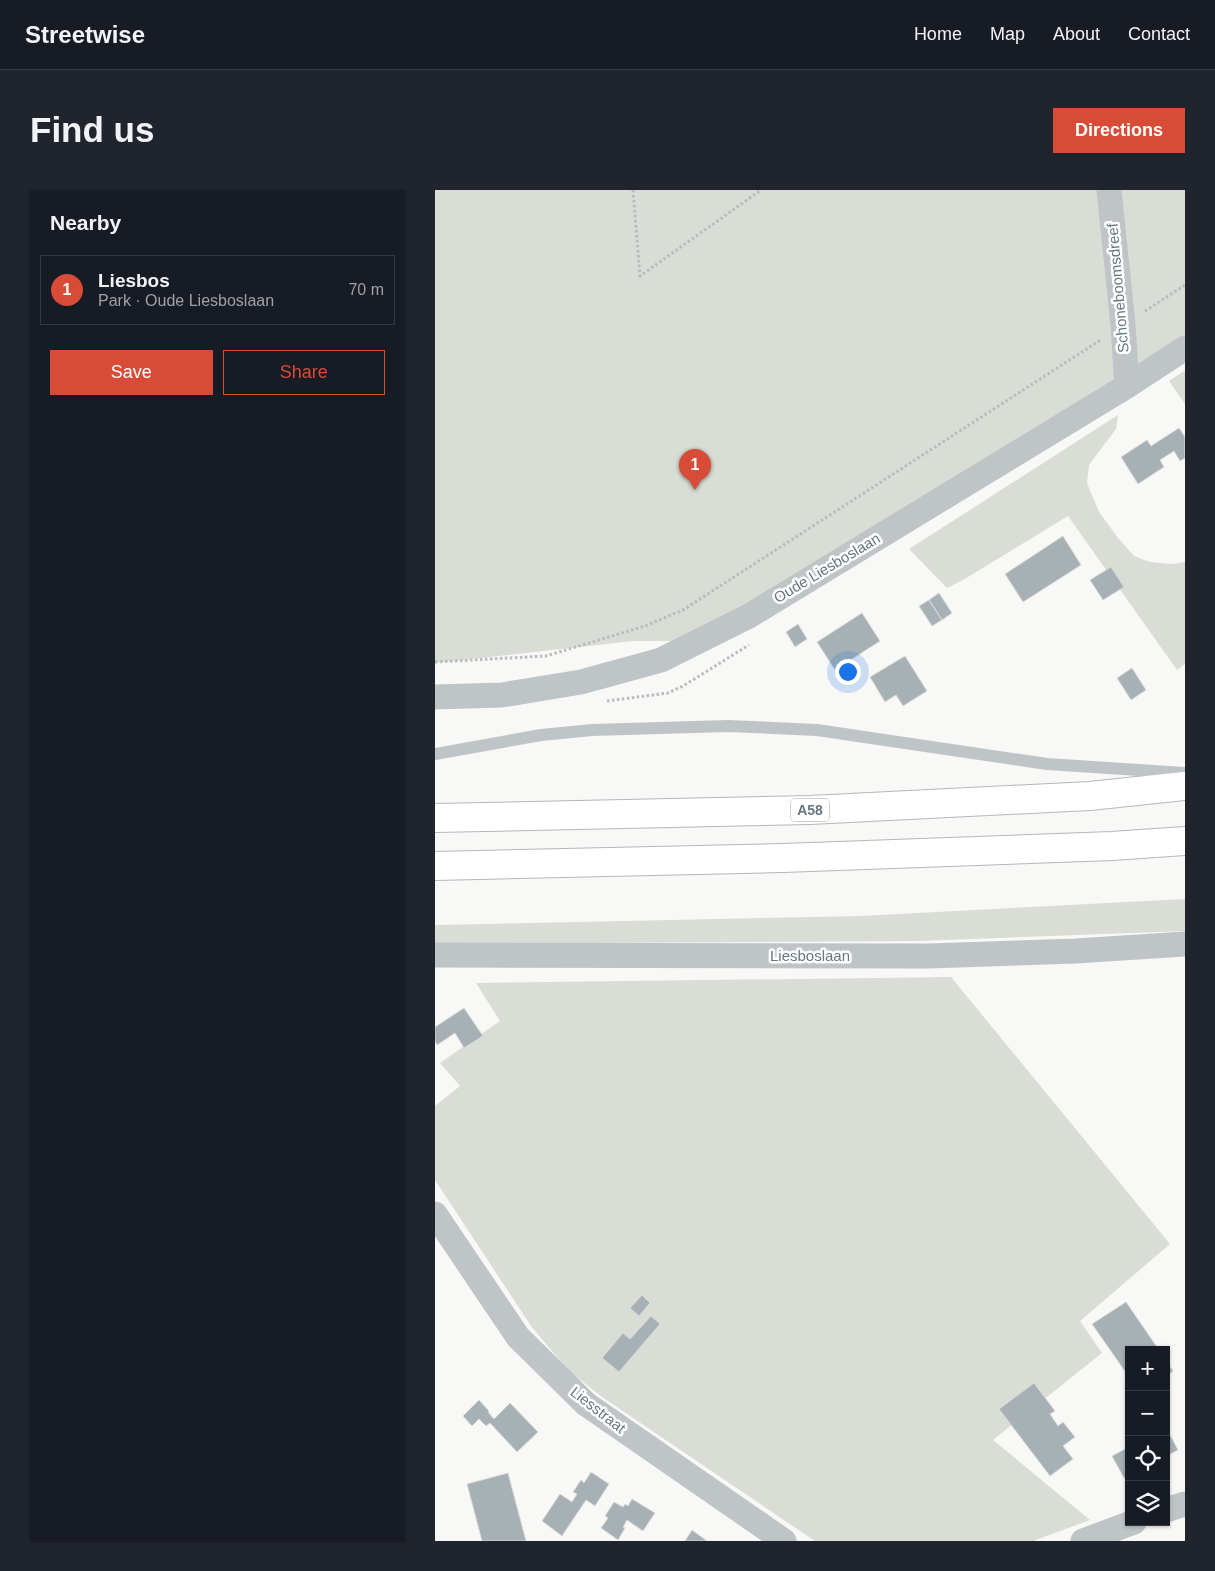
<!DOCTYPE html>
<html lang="en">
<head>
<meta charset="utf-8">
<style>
  :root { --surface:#171b24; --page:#20242c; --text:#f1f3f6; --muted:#9ea1a6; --line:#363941; --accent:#d84b36 }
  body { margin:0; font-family:Helvetica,sans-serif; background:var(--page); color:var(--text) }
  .controls { position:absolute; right:15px; bottom:15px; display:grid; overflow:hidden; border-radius:0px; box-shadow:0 1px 4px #0004 }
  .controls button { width:45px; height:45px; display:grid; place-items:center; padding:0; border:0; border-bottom:1px solid var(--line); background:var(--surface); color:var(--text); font:25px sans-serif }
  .you { position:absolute; left:412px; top:481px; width:18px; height:18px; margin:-12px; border:4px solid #fff; border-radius:50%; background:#1a73e8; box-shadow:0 0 0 8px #1a73e833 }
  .badge { display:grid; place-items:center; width:32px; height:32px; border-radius:50%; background:var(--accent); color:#fff; font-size:16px; font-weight:700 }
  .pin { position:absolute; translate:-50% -41px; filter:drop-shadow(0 1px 2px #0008) }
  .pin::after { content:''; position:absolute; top:26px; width:18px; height:15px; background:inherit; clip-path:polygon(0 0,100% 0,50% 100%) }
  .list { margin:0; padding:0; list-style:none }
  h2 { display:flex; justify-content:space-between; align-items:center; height:65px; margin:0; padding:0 20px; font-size:21px }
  h2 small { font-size:16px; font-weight:400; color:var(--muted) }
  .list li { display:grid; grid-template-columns:32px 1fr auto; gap:15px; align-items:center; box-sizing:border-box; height:70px; margin:0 10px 10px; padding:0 10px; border:1px solid var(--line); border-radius:0px }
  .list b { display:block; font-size:19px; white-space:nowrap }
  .list p { margin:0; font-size:16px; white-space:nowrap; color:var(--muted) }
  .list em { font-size:16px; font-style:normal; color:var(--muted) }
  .actions { display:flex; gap:10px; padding:15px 20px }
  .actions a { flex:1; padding:11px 0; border:1px solid var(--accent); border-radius:0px; text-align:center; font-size:18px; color:var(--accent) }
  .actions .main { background:var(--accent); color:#fff }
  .icon { flex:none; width:28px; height:28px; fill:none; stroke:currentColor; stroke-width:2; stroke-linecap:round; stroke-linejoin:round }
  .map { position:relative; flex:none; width:750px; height:1351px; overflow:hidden; border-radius:0px }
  header { display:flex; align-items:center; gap:30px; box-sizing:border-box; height:70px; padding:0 25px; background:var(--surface); border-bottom:1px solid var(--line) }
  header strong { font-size:24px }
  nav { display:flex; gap:28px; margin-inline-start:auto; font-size:18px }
  .intro { display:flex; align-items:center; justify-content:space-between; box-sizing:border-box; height:120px; padding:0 30px }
  h1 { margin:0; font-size:35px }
  .button { padding:12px 22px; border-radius:0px; background:var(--accent); color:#fff; font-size:18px; font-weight:700 }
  main { display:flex; gap:30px; padding:0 30px }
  aside { flex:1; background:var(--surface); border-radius:0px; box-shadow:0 1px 4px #0004 }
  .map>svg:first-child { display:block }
  .green { fill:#d9ddd5 }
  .building { fill:#a7b1b5; stroke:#dadad8 }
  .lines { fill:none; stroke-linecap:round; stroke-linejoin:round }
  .highway-casing { stroke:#b3b8ba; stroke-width:30 }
  .path { stroke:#b8bcbe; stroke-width:3; stroke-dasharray:2.5 2.5; stroke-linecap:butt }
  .lane { stroke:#bfc5c7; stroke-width:12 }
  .street { stroke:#bfc5c7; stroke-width:25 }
  .highway { stroke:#fff; stroke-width:28 }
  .labels { text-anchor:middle; stroke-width:5; stroke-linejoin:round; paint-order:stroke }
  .shield { fill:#fff; stroke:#93a0a5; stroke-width:1 }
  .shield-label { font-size:14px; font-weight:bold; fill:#65777f }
  .street-label { font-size:15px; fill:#65777f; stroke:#fff }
</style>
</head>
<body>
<header>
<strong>Streetwise</strong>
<nav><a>Home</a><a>Map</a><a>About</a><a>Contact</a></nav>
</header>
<div class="intro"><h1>Find us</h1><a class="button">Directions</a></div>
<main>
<aside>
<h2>Nearby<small></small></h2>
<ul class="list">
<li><span class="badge">1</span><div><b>Liesbos</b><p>Park · Oude Liesboslaan</p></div><em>70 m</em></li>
</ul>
<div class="actions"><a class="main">Save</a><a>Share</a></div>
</aside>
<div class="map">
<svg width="750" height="1351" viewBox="0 0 750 1351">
  <rect width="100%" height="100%" fill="#f8f8f6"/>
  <path class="green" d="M 0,0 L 750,0 L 750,149 L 291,451 L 198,451 L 0,473 Z
    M 749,181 L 750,182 L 750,214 L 734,191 Z
    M 683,225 L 681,239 L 654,275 L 652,293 L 664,322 L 683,348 L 699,366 L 715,372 L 738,374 L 750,372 L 750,474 L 742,480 L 633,326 L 528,390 L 512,398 L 474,359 Z
    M 750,709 L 750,741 L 483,751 L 0,754 L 0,735 L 426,726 Z
    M 516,787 L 735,1054 L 645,1131 L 667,1163 L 558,1250 L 655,1330 L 598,1351 L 380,1351 L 167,1207 L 133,1180 L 96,1136 L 0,990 L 0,916 L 25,896 L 5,873 L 65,831 L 41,793 Z"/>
  <path class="building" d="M 744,238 L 750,247 L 750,268 L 745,271 L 739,261 L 725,270 L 729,277 L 703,294 L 686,267 L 712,250 L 716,256 Z
    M 628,346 L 646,375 L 588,412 L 570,384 Z
    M 676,377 L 689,397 L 668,410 L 655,390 Z
    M 504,403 L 517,423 L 507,430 L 494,410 Z
    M 494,410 L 507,430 L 497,436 L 484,416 Z
    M 427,423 L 445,451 L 400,480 L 382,452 Z
    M 363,434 L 372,449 L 360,457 L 351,442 Z
    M 470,466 L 492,501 L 468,516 L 461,505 L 450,512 L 435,487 Z
    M 697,478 L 711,500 L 696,510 L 682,488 Z
    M 29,818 L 48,846 L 29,858 L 20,843 L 2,855 L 0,851 L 0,837 Z
    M 207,1105 L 215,1113 L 204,1126 L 195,1118 Z
    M 691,1112 L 724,1160 L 694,1160 L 694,1187 L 657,1134 Z
    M 216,1126 L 225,1134 L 184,1182 L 167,1168 L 188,1143 L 195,1149 Z
    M 731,1171 L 738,1181 L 731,1186 Z
    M 599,1193 L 620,1221 L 615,1224 L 623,1236 L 628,1232 L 640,1247 L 628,1256 L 638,1269 L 615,1286 L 564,1219 Z
    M 44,1210 L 54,1221 L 53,1222 L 59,1229 L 75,1213 L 103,1242 L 82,1262 L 55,1233 L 51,1236 L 44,1229 L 37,1236 L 28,1226 Z
    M 733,1241 L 743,1260 L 731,1266 L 731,1242 Z
    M 694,1257 L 694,1285 L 689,1288 L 677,1266 Z
    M 156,1282 L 174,1294 L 160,1316 L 151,1310 L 127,1346 L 107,1331 L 125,1304 L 137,1312 L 142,1304 L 138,1302 L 146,1290 L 149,1293 Z
    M 73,1283 L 91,1351 L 47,1351 L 32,1294 Z
    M 197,1309 L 220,1323 L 208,1341 L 192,1330 L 188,1337 L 190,1338 L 183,1350 L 166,1338 L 173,1328 L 170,1326 L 179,1312 L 188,1317 L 190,1314 L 193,1316 Z
    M 257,1340 L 272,1351 L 250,1351 Z"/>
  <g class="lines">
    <g class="highway-casing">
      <path id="highway" d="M 0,628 L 375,620 L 655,606 L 750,596
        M 0,676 L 348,668 L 677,656 L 750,651"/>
    </g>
    <path class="path" d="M 198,0 L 205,86 L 326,0
      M 710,121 L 750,95
      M 0,472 L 111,466 L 210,436 L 248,420 L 667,149
      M 172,511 L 233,503 L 248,496 L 314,455"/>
    <path class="lane" d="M 0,564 L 106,545 L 157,540 L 293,536 L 382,540 L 612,574 L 750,583"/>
    <path class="street" d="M 674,0 L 688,135 L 692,196
      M 0,507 L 67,505 L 146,492 L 226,470 L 314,426 L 692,196 L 750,158
      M 0,765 L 493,766 L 641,761 L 750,754
      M 0,1024 L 83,1147 L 151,1214 L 349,1351
      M 731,1320 L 750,1314
      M 648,1351 L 699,1332"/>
    <use href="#highway" class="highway"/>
  </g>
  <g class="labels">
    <rect class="shield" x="356" y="608.5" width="38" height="23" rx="4"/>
    <g class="shield-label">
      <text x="375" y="625">A58</text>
    </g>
    <g class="street-label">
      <text transform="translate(683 98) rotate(-95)" y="5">Schoneboomsdreef</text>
      <text transform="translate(392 378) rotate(-31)" y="5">Oude Liesboslaan</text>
      <text x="375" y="771">Liesboslaan</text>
      <text transform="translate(163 1220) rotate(38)" y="5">Liesstraat</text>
    </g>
  </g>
</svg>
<div class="controls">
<button>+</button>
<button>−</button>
<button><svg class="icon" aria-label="locate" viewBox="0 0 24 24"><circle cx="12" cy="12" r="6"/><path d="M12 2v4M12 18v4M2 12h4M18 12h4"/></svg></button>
<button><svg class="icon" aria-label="layers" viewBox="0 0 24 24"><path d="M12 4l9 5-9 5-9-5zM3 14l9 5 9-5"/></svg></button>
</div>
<div class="you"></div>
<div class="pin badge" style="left:260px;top:300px">1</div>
</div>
</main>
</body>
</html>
